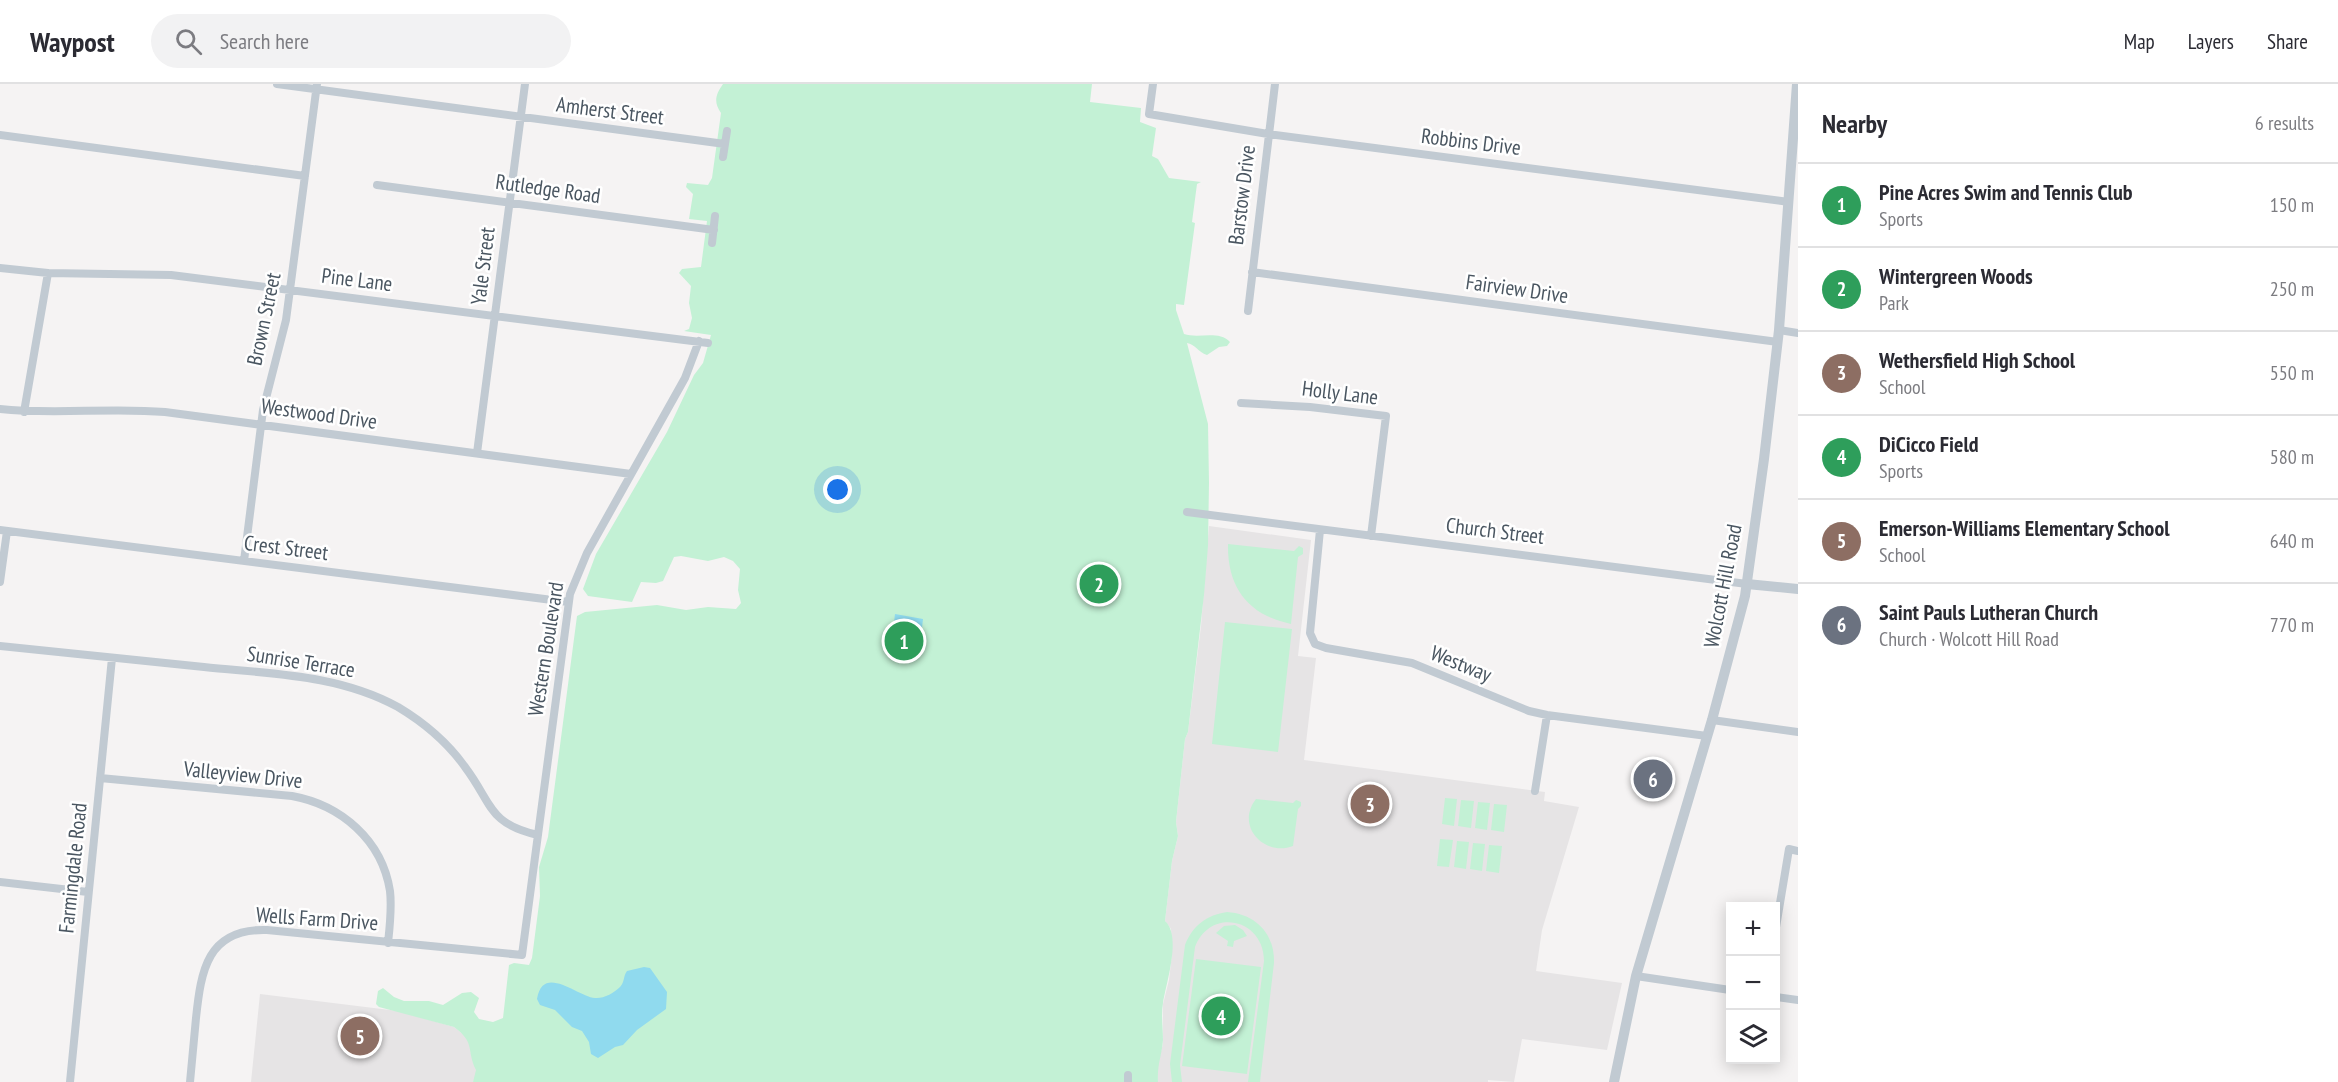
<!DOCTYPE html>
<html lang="en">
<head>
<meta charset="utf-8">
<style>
  :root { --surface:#fff; --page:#f2f2f3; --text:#2b2b33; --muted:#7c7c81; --line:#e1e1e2; --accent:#1a73e8 }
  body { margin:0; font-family:"PT Sans Narrow",sans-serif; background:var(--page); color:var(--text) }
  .controls { position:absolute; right:18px; bottom:18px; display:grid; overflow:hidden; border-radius:0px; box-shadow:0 3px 15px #0003 }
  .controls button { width:54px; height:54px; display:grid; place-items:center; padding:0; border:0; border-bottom:2px solid var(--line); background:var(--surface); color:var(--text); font:30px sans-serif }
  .you { position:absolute; left:838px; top:406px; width:21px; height:21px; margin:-15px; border:4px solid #fff; border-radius:50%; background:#1a73e8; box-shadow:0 0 0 9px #1a73e833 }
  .badge { display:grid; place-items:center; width:39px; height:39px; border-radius:50%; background:var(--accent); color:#fff; font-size:20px; font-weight:700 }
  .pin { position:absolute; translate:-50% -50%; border:3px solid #fff; box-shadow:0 2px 6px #0006 }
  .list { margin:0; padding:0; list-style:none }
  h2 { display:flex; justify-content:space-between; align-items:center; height:78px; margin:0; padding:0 24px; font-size:26px }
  h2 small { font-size:20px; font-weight:400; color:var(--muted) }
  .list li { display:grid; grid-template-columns:39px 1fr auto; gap:18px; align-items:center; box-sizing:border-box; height:84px; padding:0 24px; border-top:2px solid var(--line) }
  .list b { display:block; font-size:22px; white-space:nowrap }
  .list p { margin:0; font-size:20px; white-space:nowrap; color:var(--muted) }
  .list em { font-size:20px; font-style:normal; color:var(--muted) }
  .icon { flex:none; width:33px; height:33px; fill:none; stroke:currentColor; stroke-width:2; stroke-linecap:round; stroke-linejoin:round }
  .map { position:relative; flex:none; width:1798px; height:998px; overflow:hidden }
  header { display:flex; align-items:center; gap:36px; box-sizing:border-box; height:84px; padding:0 30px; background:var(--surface); border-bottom:2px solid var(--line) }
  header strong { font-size:28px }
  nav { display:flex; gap:33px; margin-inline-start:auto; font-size:21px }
  .search { width:420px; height:54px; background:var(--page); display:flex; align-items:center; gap:15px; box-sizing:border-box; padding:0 21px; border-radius:33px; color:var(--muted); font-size:22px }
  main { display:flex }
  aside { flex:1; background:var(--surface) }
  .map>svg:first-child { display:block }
  .education { fill:#e6e4e5 }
  .green { fill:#c3f1d5 }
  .water { fill:#90daee }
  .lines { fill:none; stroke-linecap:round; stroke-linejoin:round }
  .minor { stroke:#c1cad2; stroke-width:8 }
  .tertiary { stroke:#c1cad2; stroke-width:10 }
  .labels { text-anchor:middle; stroke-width:5; stroke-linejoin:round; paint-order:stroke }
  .street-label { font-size:21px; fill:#4a5661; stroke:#fff }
</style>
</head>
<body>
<header>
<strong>Waypost</strong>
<div class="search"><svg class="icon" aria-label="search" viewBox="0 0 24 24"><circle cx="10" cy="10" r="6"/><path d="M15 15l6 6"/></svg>Search here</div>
<nav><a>Map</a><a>Layers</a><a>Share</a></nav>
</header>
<main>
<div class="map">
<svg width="1798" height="998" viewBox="0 0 1798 998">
  <rect width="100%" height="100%" fill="#f5f3f3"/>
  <path class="education" d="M 1209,442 L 1311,456 L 1298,572 L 1316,574 L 1304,676 L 1545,708 L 1544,717 L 1579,723 L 1542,846 L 1536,887 L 1622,899 L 1607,966 L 1522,955 L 1514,998 L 1488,996 L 1488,998 L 1158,998 L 1157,983 L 1163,960 L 1163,920 L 1169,896 L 1172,870 L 1171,845 L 1165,837 L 1172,777 L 1178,752 L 1176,738 L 1185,655 L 1188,648 L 1201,542 Z
    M 260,910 L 398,927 L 454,943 L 468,954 L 477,988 L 474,996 L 473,998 L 251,998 Z"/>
  <path class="green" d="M 723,0 L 1092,0 L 1090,18 L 1141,24 L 1140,38 L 1156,44 L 1152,72 L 1158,75 L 1169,94 L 1201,98 L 1197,100 L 1192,138 L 1195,139 L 1184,221 L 1176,220 L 1176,226 L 1184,250 C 1198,255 1219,246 1230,258 L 1227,262 L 1219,263 L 1207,271 C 1198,268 1195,260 1187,259 L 1208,340 L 1209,399 L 1208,462 L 1204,511 L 1188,648 L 1185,655 L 1176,738 L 1178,752 L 1172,777 L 1165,837 C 1182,852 1166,899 1163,919 C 1161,931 1163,944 1163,956 C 1162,971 1157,980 1158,998 L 473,998 L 476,986 C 466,966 476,959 454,943 L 379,923 L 376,920 L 378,907 L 383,904 L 394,913 L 404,917 L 429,917 L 443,921 L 462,909 L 471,908 L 479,914 L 474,928 L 479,935 L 493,938 L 503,934 L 509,881 L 514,879 L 529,881 L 532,874 L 540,812 L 539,783 L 548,753 L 577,532 L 585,528 L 657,521 L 686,526 L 708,523 L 736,525 L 741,519 L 738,506 L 740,485 L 733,477 L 724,473 L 708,477 L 681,472 L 674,473 L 663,497 L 656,499 L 641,498 L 632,518 L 588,512 L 583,505 L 596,470 L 667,348 L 694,291 L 703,279 L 711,251 L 684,247 L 689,245 L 692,234 L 689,219 L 691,202 L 679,189 L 682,185 L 701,183 L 707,137 L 689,135 L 693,110 L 686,103 L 687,99 L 708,101 L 712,94 L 721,29 C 713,18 716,10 723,0 Z
    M 1228,460 L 1294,467 L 1299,462 L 1303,464 L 1303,470 L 1298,473 L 1291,540 C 1248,531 1227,503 1228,460 Z
    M 1225,538 L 1292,545 L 1278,668 L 1212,660 Z
    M 1445,714 L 1457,715 L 1454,742 L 1442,740 Z
    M 1256,715 L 1293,719 L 1296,716 L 1301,718 L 1301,722 L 1298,725 L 1293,762 C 1264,773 1235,742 1256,715 Z
    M 1461,716 L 1474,717 L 1471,744 L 1458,742 Z
    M 1478,718 L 1490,719 L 1487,746 L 1475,744 Z
    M 1494,720 L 1507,721 L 1504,748 L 1491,746 Z
    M 1440,755 L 1453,756 L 1449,783 L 1437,782 Z
    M 1457,757 L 1469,758 L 1466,785 L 1454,783 Z
    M 1473,759 L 1485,760 L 1482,787 L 1470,785 Z
    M 1489,761 L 1502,762 L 1499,789 L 1486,787 Z
    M 1227,828 C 1256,830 1275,850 1274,879 L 1260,998 L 1248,998 L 1264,877 C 1264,834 1210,823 1195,863 L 1180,981 L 1182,998 L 1172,998 L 1170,980 L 1185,861 C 1193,841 1207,831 1227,828 Z
    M 1235,841 L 1243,846 L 1247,852 L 1234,857 L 1233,863 L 1227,862 L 1228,857 L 1216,849 L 1224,842 Z
    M 1196,875 L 1261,883 L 1247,990 L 1182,982 Z"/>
  <path class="water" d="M 895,530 L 923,535 L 920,562 L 908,560 L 909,549 L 893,547 Z
    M 644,883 L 650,884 L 667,908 L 666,925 L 637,946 L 623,961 L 615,963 L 598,974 L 591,970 L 589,958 L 582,947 L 572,943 L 555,926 L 540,921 L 537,915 C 543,879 578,913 595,914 C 603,915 614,909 620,903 C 625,898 623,892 627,887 Z"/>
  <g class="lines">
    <path class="minor" d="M 277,0 L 725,60
      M 1153,0 L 1149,30 L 1268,50 L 1789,118
      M 0,51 L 305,92
      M 723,73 L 727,47
      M 377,101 L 714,146
      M 712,159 L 715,132
      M 0,184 L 48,189 L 171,191 L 708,259
      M 1252,188 L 1778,258
      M 1248,227 L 1275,0
      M 1779,246 L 1798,249
      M 1241,319 L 1310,323 L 1386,332 L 1371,452
      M 0,325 C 55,331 110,323 165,328 L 631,390
      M 24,328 L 48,189
      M 477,369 L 525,0
      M 1187,428 L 1747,500
      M 0,446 L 568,518
      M 1320,446 L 1310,549 L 1315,560 L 1326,564 L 1412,579 L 1529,627 L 1547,631 L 1707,652
      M 244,477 L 263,326 L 286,236 L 317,0
      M 0,498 L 7,447
      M 0,562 C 68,569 136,576 204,583 C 270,590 338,590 398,623 C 423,638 448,659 465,683 C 493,720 487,739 538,751
      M 1712,636 L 1798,648
      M 100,694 L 292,712 C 341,721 382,756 390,807 C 392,824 390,841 388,859
      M 1535,707 L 1547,631
      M 0,798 L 88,808
      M 1776,843 L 1789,765 L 1798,767
      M 1636,892 L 1730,906
      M 1776,913 L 1798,916
      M 70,998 L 112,574
      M 190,998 C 192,977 194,955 196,934 C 201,887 207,844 267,846 L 522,871 L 570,510 L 587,469 L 685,294 L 699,257
      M 1128,998 L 1128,991"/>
    <path class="tertiary" d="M 1747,500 L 1798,505
      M 1614,998 L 1636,892 L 1712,636 L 1745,512 L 1764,375 L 1779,246 L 1797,0"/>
  </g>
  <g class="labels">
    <g class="street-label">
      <text transform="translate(610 27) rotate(7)" y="7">Amherst Street</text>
      <text transform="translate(1471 58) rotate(7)" y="7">Robbins Drive</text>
      <text transform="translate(548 105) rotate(8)" y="7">Rutledge Road</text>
      <text transform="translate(1242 111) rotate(-83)" y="7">Barstow Drive</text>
      <text transform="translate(483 182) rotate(-83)" y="7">Yale Street</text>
      <text transform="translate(357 196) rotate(7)" y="7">Pine Lane</text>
      <text transform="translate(1517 205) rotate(8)" y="7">Fairview Drive</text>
      <text transform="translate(264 235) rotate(-78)" y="7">Brown Street</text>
      <text transform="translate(1340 309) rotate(7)" y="7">Holly Lane</text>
      <text transform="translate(319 330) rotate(8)" y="7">Westwood Drive</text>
      <text transform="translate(1495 447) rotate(7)" y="7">Church Street</text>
      <text transform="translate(286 464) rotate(7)" y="7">Crest Street</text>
      <text transform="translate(1723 502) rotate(-79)" y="7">Wolcott Hill Road</text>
      <text transform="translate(546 565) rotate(-81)" y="7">Western Boulevard</text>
      <text transform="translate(301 578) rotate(9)" y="7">Sunrise Terrace</text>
      <text transform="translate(1461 580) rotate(22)" y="7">Westway</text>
      <text transform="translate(243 691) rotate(6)" y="7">Valleyview Drive</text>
      <text transform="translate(73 784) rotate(-84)" y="7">Farmingdale Road</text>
      <text transform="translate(317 835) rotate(4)" y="7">Wells Farm Drive</text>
    </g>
  </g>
</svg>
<div class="controls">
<button>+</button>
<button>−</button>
<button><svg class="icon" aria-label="layers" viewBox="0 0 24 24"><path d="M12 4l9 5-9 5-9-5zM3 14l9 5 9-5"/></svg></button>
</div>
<div class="you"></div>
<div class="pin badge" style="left:904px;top:557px;background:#2e9e5b">1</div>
<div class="pin badge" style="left:1099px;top:500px;background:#2e9e5b">2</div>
<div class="pin badge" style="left:1370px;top:720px;background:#8d6e63">3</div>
<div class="pin badge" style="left:1221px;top:932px;background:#2e9e5b">4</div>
<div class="pin badge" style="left:360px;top:952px;background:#8d6e63">5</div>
<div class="pin badge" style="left:1653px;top:695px;background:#6b7280">6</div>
</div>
<aside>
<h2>Nearby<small>6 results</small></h2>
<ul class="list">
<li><span class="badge" style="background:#2e9e5b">1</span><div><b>Pine Acres Swim and Tennis Club</b><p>Sports</p></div><em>150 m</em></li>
<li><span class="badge" style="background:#2e9e5b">2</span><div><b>Wintergreen Woods</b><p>Park</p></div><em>250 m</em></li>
<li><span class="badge" style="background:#8d6e63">3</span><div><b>Wethersfield High School</b><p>School</p></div><em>550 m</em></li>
<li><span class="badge" style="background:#2e9e5b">4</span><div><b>DiCicco Field</b><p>Sports</p></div><em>580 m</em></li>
<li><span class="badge" style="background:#8d6e63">5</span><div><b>Emerson-Williams Elementary School</b><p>School</p></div><em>640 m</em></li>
<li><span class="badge" style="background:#6b7280">6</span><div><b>Saint Pauls Lutheran Church</b><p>Church · Wolcott Hill Road</p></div><em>770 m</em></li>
</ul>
</aside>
</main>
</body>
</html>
